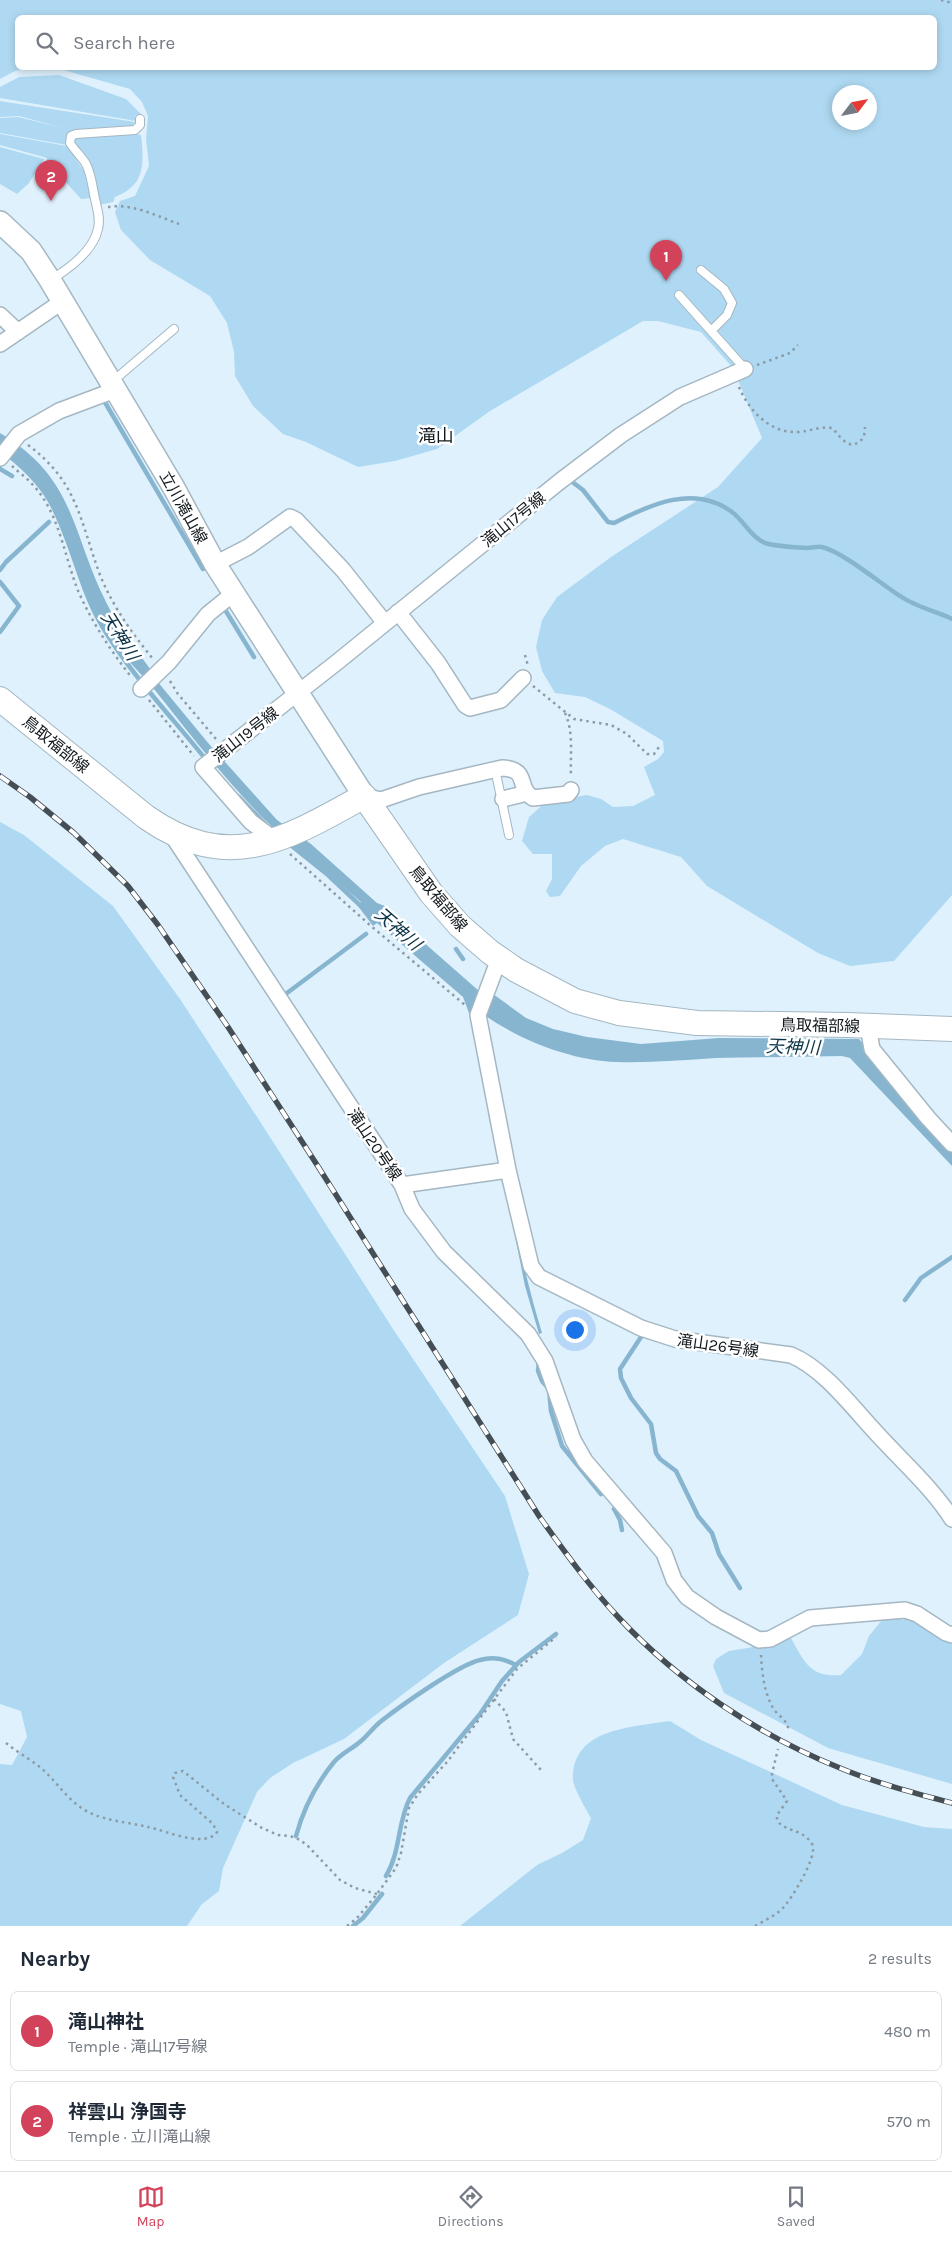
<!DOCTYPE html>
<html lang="en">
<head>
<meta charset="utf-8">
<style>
  :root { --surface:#fff; --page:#f2f2f3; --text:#1f2937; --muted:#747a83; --line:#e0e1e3; --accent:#d2425b }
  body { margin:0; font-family:Karla,"Noto Sans JP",sans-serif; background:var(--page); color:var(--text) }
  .compass { position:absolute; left:832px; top:85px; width:45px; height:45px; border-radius:50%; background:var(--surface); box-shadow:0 2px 8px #0003; rotate:58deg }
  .you { position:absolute; left:574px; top:1329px; width:18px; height:18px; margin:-12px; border:4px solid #fff; border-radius:50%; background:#1a73e8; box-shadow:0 0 0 8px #1a73e833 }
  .badge { display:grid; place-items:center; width:32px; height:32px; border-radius:50%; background:var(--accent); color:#fff; font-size:16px; font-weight:700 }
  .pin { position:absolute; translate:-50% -41px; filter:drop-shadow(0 1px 2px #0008) }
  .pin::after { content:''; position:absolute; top:26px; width:18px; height:15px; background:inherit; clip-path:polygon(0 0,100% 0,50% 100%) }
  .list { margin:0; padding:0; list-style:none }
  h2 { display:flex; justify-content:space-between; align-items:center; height:65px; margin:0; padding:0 20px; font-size:21px }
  h2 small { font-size:16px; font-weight:400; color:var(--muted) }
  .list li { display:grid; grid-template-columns:32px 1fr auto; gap:15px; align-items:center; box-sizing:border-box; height:80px; margin:0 10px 10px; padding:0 10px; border:1px solid var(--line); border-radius:8px }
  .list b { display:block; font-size:19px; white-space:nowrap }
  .list p { margin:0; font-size:16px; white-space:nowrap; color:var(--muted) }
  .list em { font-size:16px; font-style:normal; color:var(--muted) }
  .icon { flex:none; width:28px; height:28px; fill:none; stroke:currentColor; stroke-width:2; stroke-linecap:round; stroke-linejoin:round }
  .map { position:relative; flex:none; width:952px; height:1926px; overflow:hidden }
  .search { position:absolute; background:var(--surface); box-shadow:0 2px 8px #0003; left:15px; right:15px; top:15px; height:55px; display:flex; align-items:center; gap:12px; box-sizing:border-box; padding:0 18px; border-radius:8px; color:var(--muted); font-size:19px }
  .sheet { height:245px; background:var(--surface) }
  nav { display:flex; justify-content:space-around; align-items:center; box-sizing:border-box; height:70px; border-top:1px solid var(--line); background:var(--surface); font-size:14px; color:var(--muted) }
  nav a { display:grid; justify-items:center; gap:2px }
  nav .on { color:var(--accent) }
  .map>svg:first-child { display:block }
  .green { fill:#afd9f2; fill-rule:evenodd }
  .water { fill:#87b5d0 }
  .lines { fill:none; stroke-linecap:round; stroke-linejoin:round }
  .stream { stroke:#87b5d0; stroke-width:4.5 }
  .lane-casing { stroke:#a4b7c2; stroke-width:10 }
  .street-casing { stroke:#a4b7c2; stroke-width:18 }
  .secondary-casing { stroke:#a4b7c2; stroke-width:24 }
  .primary-casing { stroke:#a4b7c2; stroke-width:26 }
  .path { stroke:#8d9ba4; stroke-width:2.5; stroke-dasharray:2.5 4; stroke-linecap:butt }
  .lane { stroke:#fff; stroke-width:8 }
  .street { stroke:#fff; stroke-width:15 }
  .secondary { stroke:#fff; stroke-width:21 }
  .primary { stroke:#fff; stroke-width:24 }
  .rail-casing { stroke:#444e54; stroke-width:5.5 }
  .rail { stroke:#fff; stroke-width:4; stroke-dasharray:11; stroke-linecap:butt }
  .labels { text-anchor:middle; stroke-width:5; stroke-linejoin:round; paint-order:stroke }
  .street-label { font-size:16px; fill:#12191d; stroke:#fff }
  .neighbourhood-label { font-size:18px; fill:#12191d; stroke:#fff }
  .water-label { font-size:18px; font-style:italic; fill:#0b3347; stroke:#fff }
</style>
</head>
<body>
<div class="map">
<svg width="952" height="1926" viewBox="0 0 952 1926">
  <rect width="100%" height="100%" fill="#def1fd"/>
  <path class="green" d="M 0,0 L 952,0 L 952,895 L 894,961 L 850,966 L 818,953 L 707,886 L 681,857 L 623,839 L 605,846 L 581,866 L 560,896 L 550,897 L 546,891 L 552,879 L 552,854 L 533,854 L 522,841 L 529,817 L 546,802 L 587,795 L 601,799 L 613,807 L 633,806 L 655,795 L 644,767 L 658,759 L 664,752 L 663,741 L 610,709 L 585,697 L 555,693 L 542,671 L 536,647 L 542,620 L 557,597 L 611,557 L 718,487 L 762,438 L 733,368 L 701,332 L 658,321 L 643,321 L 490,411 L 437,449 L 395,461 L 358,467 L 306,442 L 283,434 L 253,406 L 235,376 L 234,352 L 227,323 L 210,296 L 150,260 L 121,230 L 115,212 L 120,201 L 135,196 L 149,166 L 146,139 L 148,116 L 142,102 L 130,89 L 60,69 L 32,68 L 15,71 L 0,79 ZM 18,18 L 934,18 L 934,68 L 18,68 ZM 840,92 L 870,92 L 870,122 L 840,122 Z
    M 59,75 L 126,99 L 142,115 L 135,116 L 136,121 L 130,120 L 0,98 L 0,87 L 19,77 Z
    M 0,101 L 135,122 L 131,127 L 71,131 L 67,136 L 67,145 L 0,133 L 0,118 L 18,117 L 63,128 L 19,116 L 0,117 Z
    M 0,134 L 67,146 L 84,171 L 91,198 L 81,199 L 64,180 L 47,171 L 47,158 L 0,145 Z
    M 135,134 L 141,135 C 144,163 146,185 115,197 L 113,202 L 99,205 L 96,187 L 73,139 L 76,137 Z
    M 0,147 L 44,159 L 29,183 L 17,194 L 0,184 Z
    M 0,822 L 24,835 L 113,906 L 180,999 L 259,1120 L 393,1329 L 505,1496 L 529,1574 L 518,1615 L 444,1663 L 344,1739 L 293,1763 L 270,1778 L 257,1792 L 223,1868 L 219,1891 L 202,1904 L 187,1926 L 0,1926 L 0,1764 L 12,1765 L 27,1737 L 21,1711 L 0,1704 Z
    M 886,1615 L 903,1620 L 907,1616 L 952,1640 L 952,1784 L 828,1748 L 724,1693 L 713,1666 L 716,1659 L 729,1651 L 765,1645 L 791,1638 C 804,1661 810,1678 841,1675 L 862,1654 L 869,1636 Z
    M 670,1721 L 701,1740 L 842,1805 L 924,1827 L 952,1829 L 952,1926 L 460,1926 L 537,1865 L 562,1853 L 583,1840 L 591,1818 C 586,1809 574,1789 573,1780 C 571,1728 633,1727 670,1721 Z"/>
  <path class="water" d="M 0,433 C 77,479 71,534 107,604 C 116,622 128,639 140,655 C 146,664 153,671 157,681 L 209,744 L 277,820 L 311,844 L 377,903 L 390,908 L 389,912 L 479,991 L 493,994 L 526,1018 L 553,1029 L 587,1037 L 641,1044 L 719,1038 L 859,1039 L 952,1149 L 952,1166 L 850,1058 L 842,1056 C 800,1057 758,1057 716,1058 C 683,1060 650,1063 617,1062 C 568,1060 516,1039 476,1009 C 496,1117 510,1228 542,1333 L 539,1334 L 525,1286 L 472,1021 L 463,997 L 377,923 L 373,926 L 358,906 L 361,902 C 330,874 296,850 266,821 C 225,780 190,734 154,689 C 136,668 115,649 103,624 C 94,607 85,590 79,573 C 59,519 53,481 0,449 Z"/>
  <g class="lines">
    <path class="stream" d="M 103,399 L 203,569
      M 8,455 C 27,470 46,489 56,513 C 74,550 81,590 102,626 C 131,675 172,717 207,761
      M 0,469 L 12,476
      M 569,482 L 571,481 L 583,490 L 608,522 L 614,523 C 651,504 695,484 732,512 C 744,521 751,537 765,543 C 778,547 794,547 807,548 C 812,548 818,546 822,547 C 843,552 881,584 900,596 C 916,607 935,611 952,619
      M 0,570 L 6,562 L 49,522
      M 0,582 L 19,606 L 0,632
      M 221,610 L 224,608 L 254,657
      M 239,797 L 265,824
      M 288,843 L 328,875 L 363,908
      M 456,949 L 463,959
      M 287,993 L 366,934
      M 905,1300 L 921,1278 L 952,1257
      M 641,1337 L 620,1369 L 621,1378 L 631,1398 L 651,1424 L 656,1453 L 660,1459 L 676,1471 L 698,1516 L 712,1533 L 719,1554 L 740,1588
      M 539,1361 L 538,1371 L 542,1381 L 549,1389 L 551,1411 L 562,1446 L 601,1494
      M 614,1509 L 620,1520 L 622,1530
      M 296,1836 C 303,1810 317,1783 334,1762 C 342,1753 352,1749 361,1741 C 368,1735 373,1728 380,1722 C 399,1707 458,1665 480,1660 C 494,1656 504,1659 516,1665
      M 386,1876 C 401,1851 397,1823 410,1798 L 480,1714 L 502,1681 L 519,1662 L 556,1634
      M 353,1926 L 363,1918 L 382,1894"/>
    <g class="lane-casing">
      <path id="lane" d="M 701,270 L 724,289 L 732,303 L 727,315 L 711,331
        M 52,279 C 70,268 93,251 98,229 C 101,217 96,206 94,194 C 92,184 91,174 86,164 C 82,157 75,151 70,143 L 71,136 L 76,134 L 135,130 L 140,125 L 140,119
        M 679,295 L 745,369
        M 113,381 L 174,329
        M 495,769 L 509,835"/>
    </g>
    <g class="street-casing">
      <path id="street" d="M 0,315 L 18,332
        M 0,344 L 63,301
        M 0,458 L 19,434 L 59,411 L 115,390
        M 215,564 L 248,547 L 290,517 L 296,520 L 343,570 L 385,623
        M 398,612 L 438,663 L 465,705 L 470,708 L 501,700 L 523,678
        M 141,689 L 169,662 L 208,614 L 234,593
        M 364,796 L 381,800 L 419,787 L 502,768 C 530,769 516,788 533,798 L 568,794 L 571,790
        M 503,799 L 527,793
        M 170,832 L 402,1185 L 508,1170 L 478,1015 L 499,959
        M 275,840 L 251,822 L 203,767 L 336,663 L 559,482 L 621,435 L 680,397 L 745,369
        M 868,1026 L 872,1049 L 928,1118 L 952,1144
        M 508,1170 L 531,1266 L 539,1277 L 641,1328 L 675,1339 L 791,1355 C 825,1369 855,1411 881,1438 C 905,1464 933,1489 952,1519
        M 402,1185 L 412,1209 L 444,1252 L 528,1334 L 545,1361 L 573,1440 L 585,1461 L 664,1553 L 674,1580 L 687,1597 L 716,1617 L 759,1640 L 770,1639 L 810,1618 L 905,1610 L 917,1614 L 946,1633 L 952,1635"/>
    </g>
    <g class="secondary-casing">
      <path id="secondary" d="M 0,222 L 31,251 L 50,280 L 174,488 L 215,564 L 364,796"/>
    </g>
    <g class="primary-casing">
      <path id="primary" d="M 0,699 L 146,817 C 229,875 287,839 364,796 L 431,893 L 460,926 L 490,952 L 516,970 L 575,1001 L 619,1013 L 697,1023 L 848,1025 L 952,1029"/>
    </g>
    <path class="path" d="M 941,0 L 952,3
      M 108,207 C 132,203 157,216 179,224
      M 757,365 L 790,353 L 798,345
      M 739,387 C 748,409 768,431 793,432 C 806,433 818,426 832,428 C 842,438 850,454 864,437 L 865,427
      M 28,445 C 78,482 80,521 100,575 C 113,607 132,633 153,659
      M 12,466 C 18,472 26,477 32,484 C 60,513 64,557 79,593 C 93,624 111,651 132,678
      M 525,655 L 528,666
      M 170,681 L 178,694 L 216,739
      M 533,686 L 574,719 L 611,725 L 627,734 L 647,754 L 654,754 L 659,747
      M 149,700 L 194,756
      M 565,713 C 574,732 570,755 571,776
      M 290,854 L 371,926 L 465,1005
      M 761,1655 C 762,1673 764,1692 773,1708 C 778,1716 789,1721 788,1730
      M 494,1699 L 506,1712 L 513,1739 L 541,1770
      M 6,1743 C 17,1752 30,1759 41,1768 C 53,1778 63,1793 75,1803 C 95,1821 124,1821 148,1827 C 164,1830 205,1849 217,1832 L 213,1824 L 180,1795 L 173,1777 L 175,1773 L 183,1771 L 224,1804 L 262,1828 L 278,1835 L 290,1836 L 298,1839 L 307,1845 L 340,1880 L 355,1888 L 377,1894
      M 347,1926 L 357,1918 L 377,1894 L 396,1868 L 401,1853 L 409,1808 L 418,1794 L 447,1762 L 517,1669 L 556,1637
      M 755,1926 C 764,1921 774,1916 782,1909 C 791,1900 819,1855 812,1844 C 802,1828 788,1833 777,1821 L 777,1815 L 787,1801 L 772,1779 L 772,1774 L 778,1749"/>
    <use href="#lane" class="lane"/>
    <use href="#street" class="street"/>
    <use href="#secondary" class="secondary"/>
    <use href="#primary" class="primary"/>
    <g class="rail-casing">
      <path id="rail" d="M 0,776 L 30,797 L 74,833 L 128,886 L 158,925 L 228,1027 L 319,1168 L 539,1516 C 564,1551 589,1586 619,1618 C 679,1682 758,1735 840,1768 C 876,1783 914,1793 952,1803"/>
    </g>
    <use href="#rail" class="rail"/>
  </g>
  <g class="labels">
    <g class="street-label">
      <text transform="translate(184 507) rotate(61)" y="6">立川滝山線</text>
      <text transform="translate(513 519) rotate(-39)" y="6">滝山17号線</text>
      <text transform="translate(245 734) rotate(-38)" y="6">滝山19号線</text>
      <text transform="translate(56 744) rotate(39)" y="6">鳥取福部線</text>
      <text transform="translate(439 898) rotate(50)" y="6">鳥取福部線</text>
      <text transform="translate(820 1025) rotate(1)" y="6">鳥取福部線</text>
      <text transform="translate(375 1144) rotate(56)" y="6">滝山20号線</text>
      <text transform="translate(718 1345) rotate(8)" y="6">滝山26号線</text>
    </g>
    <g class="neighbourhood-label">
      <text x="436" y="442">滝山</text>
    </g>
    <g class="water-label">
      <text transform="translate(120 636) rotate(58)" y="6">天神川</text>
      <text transform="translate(398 929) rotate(41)" y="6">天神川</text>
      <text transform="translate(793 1047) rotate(2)" y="6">天神川</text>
    </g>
  </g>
</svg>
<svg class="compass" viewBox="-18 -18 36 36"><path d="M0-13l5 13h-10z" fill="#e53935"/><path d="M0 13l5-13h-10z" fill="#747a83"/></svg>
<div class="you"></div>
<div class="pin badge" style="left:666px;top:281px">1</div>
<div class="pin badge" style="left:51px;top:201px">2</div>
<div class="search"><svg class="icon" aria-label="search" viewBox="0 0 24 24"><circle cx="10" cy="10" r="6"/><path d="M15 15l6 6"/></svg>Search here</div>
</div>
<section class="sheet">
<h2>Nearby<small>2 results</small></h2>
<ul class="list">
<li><span class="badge">1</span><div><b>滝山神社</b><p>Temple · 滝山17号線</p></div><em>480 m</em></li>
<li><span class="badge">2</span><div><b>祥雲山 浄国寺</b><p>Temple · 立川滝山線</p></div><em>570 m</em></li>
</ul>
</section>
<nav>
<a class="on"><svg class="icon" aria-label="map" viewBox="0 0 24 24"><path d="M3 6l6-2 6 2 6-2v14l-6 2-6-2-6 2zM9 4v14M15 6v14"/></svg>Map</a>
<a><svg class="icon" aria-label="directions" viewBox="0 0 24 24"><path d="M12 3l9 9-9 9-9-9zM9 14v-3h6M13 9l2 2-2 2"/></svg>Directions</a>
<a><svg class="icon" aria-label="saved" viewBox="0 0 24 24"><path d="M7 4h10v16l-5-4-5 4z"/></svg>Saved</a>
</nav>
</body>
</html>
